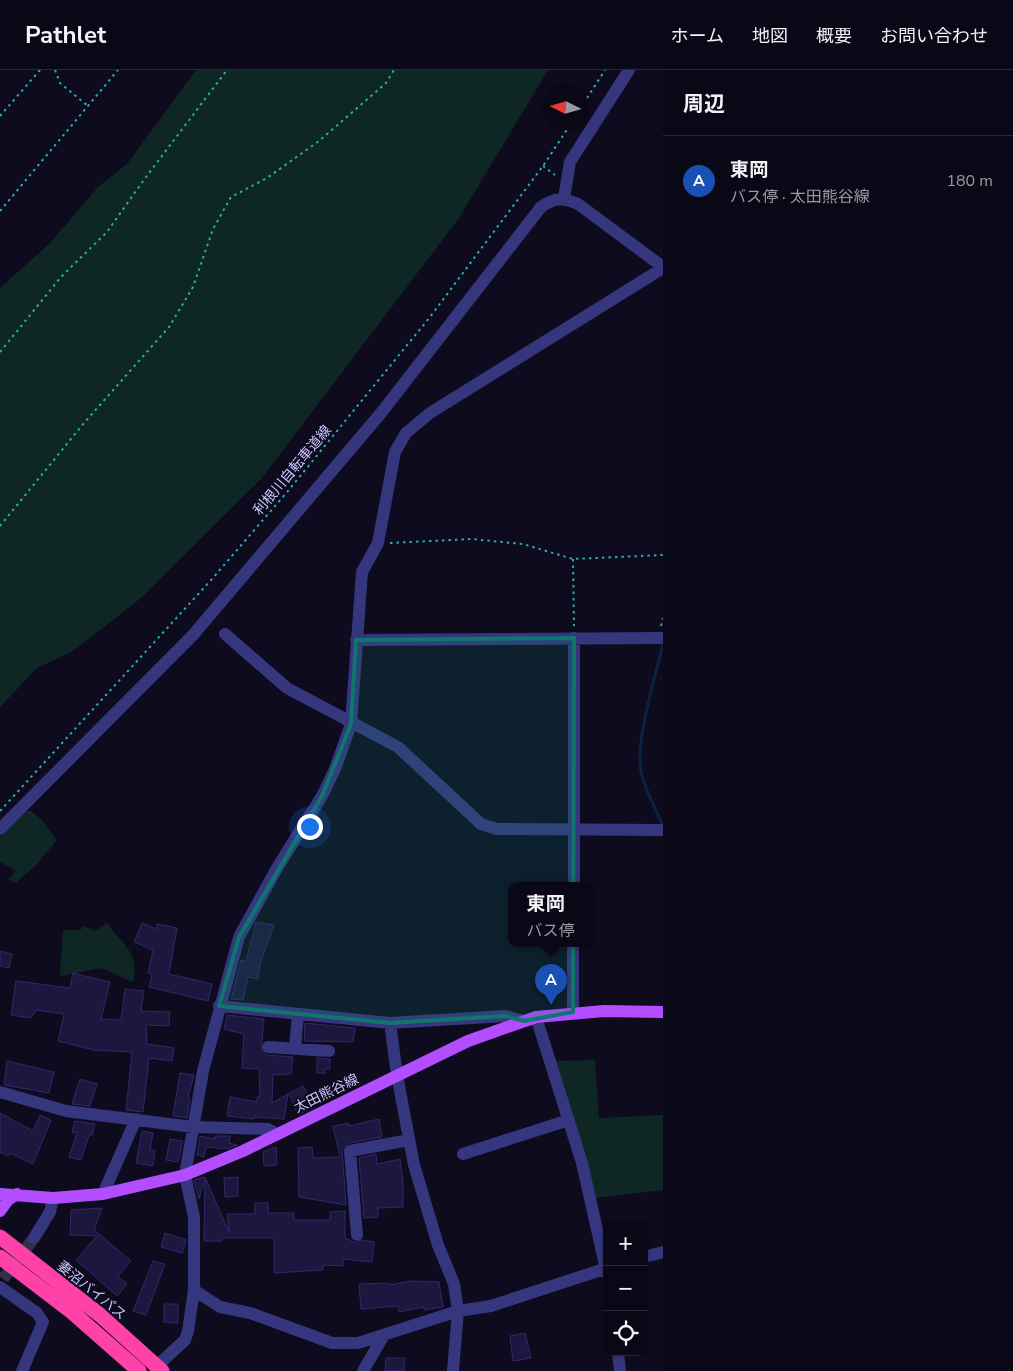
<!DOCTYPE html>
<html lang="ja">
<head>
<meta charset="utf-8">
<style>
  :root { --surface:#0a0816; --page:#13111f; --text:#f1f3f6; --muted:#999aa1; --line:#2a2935; --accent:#db2777 }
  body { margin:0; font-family:"Nunito Sans","Noto Sans JP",sans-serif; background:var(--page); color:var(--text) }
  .controls { position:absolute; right:15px; bottom:15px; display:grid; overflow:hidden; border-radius:10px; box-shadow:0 1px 4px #0004 }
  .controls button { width:45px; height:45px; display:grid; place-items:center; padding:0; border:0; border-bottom:1px solid var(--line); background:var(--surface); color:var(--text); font:25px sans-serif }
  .compass { position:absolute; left:543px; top:15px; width:45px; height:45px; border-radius:50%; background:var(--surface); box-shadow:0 1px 4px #0004; rotate:275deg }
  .you { position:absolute; left:309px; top:756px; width:18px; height:18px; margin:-12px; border:4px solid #fff; border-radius:50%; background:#1a73e8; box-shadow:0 0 0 8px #1a73e833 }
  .badge { display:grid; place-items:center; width:32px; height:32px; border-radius:50%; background:var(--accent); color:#fff; font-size:16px; font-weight:700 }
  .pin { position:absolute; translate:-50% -41px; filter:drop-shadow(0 1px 2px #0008) }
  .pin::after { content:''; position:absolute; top:26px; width:18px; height:15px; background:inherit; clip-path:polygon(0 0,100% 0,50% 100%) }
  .popup { position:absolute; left:508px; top:812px; width:85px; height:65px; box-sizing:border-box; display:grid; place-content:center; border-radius:10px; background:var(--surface); filter:drop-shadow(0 1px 4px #0005); font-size:16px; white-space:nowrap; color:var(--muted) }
  .popup b { font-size:19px; color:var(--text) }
  .popup::after { content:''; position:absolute; left:50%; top:100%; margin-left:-10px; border:10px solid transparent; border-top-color:var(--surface) }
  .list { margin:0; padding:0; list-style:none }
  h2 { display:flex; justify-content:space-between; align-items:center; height:65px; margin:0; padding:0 20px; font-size:21px }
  h2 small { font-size:16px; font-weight:400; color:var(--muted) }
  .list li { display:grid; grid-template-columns:32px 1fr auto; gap:15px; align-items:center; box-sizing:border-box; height:90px; padding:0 20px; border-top:1px solid var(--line) }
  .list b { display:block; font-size:19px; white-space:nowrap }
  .list p { margin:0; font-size:16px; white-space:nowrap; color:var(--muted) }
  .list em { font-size:16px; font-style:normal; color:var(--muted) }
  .icon { flex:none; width:28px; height:28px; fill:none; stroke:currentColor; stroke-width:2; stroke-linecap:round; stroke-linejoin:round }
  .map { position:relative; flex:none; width:663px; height:1301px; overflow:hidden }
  header { display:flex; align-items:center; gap:30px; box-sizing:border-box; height:70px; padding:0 25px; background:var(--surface); border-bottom:1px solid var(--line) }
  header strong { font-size:24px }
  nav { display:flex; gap:28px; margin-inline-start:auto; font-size:18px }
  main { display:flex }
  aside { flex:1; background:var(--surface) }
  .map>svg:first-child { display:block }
  .green { fill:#0e2724 }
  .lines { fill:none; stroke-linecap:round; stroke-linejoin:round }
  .stream { stroke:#0a2341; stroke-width:3 }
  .building { fill:#1c173e; stroke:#31286b }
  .minor-tunnel { stroke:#33314a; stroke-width:12; stroke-dasharray:12 6; stroke-linecap:butt }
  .path { stroke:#2ab0a0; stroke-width:2; stroke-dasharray:2.5 4; stroke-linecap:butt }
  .minor { stroke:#35367d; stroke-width:12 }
  .major { stroke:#b24eff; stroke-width:12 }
  .highway { stroke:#ff42a8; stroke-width:15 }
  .marked { fill:#0f766e; fill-opacity:0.2; stroke:#0f766e; stroke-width:4; stroke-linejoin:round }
  .labels { text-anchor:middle; stroke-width:4; stroke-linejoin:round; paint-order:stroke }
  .street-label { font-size:14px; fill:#cac7ff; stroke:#0d0b1d }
</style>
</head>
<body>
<header>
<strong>Pathlet</strong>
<nav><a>ホーム</a><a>地図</a><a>概要</a><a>お問い合わせ</a></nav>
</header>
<main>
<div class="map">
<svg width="663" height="1301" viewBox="0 0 663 1301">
  <rect width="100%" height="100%" fill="#0d0b1d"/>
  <path class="green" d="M 196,0 L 548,0 L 459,148 L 262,408 L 141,528 L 73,581 L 37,598 L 0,637 L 0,218 L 50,173 L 98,117 L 127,94 Z
    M 26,741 L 31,741 L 42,750 L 57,770 L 37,794 L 16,813 L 8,809 L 16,801 L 0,792 L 0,767 Z
    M 107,853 C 123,875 140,883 133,912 L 101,898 L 60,906 L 63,860 L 80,860 L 84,856 L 95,861 Z
    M 595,990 L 599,1048 L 663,1045 L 663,1120 L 595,1128 L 554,991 Z"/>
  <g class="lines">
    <path class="stream" d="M 663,573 C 656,606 633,676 642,706 C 647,723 656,740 663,756"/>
  </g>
  <path class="building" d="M 256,852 L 274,855 L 260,894 L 258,909 L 248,907 L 243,930 L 231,929 L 241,890 L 246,891 Z
    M 142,853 L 156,859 L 157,854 L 177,858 L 169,904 L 212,914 L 208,931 L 149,917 L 152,904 L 148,903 L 153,880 L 134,872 Z
    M 0,881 L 12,884 L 9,898 L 0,896 Z
    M 73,903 L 110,912 L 101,949 L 121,950 L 125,919 L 144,921 L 141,941 L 170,942 L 169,956 L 146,955 L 147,974 L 174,978 L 172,991 L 149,988 L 143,1042 L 126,1040 L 132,982 L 94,980 L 58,971 L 64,944 L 37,940 L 30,948 L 11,945 L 16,911 L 70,918 Z
    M 227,945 L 264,949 L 261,981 L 267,985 L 293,987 L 291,1004 L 273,1005 L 272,1033 L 288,1024 L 284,1049 L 254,1047 L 254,1049 L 227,1046 L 230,1027 L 257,1032 L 257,1027 L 260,1026 L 259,999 L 242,998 L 244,964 L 224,959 Z
    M 305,953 L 355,958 L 353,972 L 304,971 Z
    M 317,988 L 330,989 L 330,999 L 325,999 L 325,1003 L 317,1003 Z
    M 7,991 L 54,1002 L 49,1023 L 4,1015 Z
    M 180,1003 L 194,1005 L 188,1027 L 190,1028 L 187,1048 L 173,1046 Z
    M 80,1009 L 97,1014 L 90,1036 L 72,1034 Z
    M 303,1016 L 315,1036 L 298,1045 L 289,1023 Z
    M 0,1043 L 33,1061 L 40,1045 L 51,1050 L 33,1094 L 10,1083 L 8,1086 L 0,1082 Z
    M 379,1049 L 382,1067 L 349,1073 L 342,1078 L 346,1135 L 299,1127 L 298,1078 L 312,1077 L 313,1088 L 340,1087 L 333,1056 L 349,1053 L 349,1056 Z
    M 75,1051 L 95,1054 L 92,1065 L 89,1065 L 81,1090 L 69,1087 L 77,1063 L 72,1062 Z
    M 142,1061 L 153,1063 L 150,1080 L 155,1081 L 153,1096 L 136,1093 Z
    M 200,1066 L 215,1069 L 215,1066 L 230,1066 L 229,1073 L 237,1075 L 227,1079 L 206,1077 L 204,1087 L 197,1085 Z
    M 170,1069 L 183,1071 L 178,1092 L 166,1090 Z
    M 276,1077 L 277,1095 L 264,1096 L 263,1082 Z
    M 376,1084 L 377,1094 L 400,1089 L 403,1111 L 403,1137 L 378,1138 L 378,1147 L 364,1148 L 359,1088 Z
    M 205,1107 L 229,1162 L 227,1144 L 255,1144 L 255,1133 L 268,1133 L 268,1143 L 294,1143 L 294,1150 L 330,1150 L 330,1142 L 345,1141 L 345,1168 L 357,1173 L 363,1170 L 374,1172 L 372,1192 L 343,1189 L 343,1196 L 323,1195 L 323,1200 L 274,1203 L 274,1168 L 222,1168 L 222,1171 L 204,1171 L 205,1110 L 199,1129 L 194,1110 Z
    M 238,1107 L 238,1126 L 225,1127 L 224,1108 Z
    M 102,1138 L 94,1160 L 131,1191 L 118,1206 L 127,1214 L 117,1226 L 76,1190 L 97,1166 L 70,1165 L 71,1140 Z
    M 165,1163 L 186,1170 L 182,1183 L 161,1177 Z
    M 153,1191 L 165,1194 L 146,1245 L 133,1241 Z
    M 411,1211 L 439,1212 L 443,1237 L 424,1240 L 424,1237 L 399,1242 L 398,1236 L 361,1239 L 359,1214 L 390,1213 L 390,1215 Z
    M 164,1234 L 178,1234 L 178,1253 L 164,1252 Z
    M 525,1263 L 531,1288 L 513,1291 L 510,1266 Z
    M 386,1288 L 405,1288 L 404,1301 L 385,1301 Z"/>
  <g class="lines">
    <path class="minor-tunnel" d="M 3,1209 L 34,1168"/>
    <path class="path" d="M 55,0 L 60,13 L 88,36
      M 580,39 L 605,0
      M 0,46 L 40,0
      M 543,96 L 555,105
      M 0,141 L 118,0
      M 0,282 L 61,207 L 107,162 L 143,111 L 227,0
      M 0,456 L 84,353 L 169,257 L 193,217 L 213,159 L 231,127 L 267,108 L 319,71 L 386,13 L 394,0
      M 390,473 L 471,469 L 523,474 L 573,489 L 663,485
      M 573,489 L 574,556
      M 661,556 L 663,548
      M 0,741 L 212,509 L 288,421 L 430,247 L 543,96 L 572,52"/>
    <path class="minor" d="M 564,128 L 570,92 L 629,0
      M 225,564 L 287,618 L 398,677 L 481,754 L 497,759 L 663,760
      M 356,570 L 663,568
      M 0,759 L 193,565 L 381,343 L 541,137 C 554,128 563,127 578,134 L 663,197
      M 574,816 L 574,568
      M 219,936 L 390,953 L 505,946 L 524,951
      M 573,942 L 573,874
      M 536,947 L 582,1093 L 607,1204
      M 390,953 L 397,1005 L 414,1095 L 438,1175 L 454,1214 L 458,1241 L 453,1301
      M 268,977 L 329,981
      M 295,979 L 298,944
      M 0,1022 L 66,1041 L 193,1057 L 268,1059 L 278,1064
      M 463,1084 L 569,1050
      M 103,1124 L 136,1049
      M 357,1165 L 350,1081 L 409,1070
      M 34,1168 L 50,1142 L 53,1128
      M 644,1187 L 663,1182
      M 0,1217 L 37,1243 L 43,1252 L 22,1301
      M 194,1220 L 220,1237 L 250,1243 L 332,1273 L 358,1273 L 458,1241 L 491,1236 L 607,1198
      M 618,1282 L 620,1301
      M 157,1296 L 185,1270 L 188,1261 L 194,1220 L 194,1147 L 185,1105 L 203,1001 L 239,867 L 277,798 L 322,726 L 335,699 L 351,654 L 362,502 L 378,473 L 395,382 L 406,363 L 430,343 L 663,198
      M 363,1301 L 384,1265"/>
    <path class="major" d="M 0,1124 L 53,1128 L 103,1124 L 185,1105 L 243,1081 L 468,971 L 536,947 L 604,941 L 663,942
      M 0,1141 L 8,1130 L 17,1124"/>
    <path class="highway" d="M 0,1167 L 100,1245 L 162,1301
      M 0,1187 L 72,1242 L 139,1301"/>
  </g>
  <path class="marked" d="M 574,568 L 573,942 L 524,951 L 505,946 L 390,953 L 219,936 L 239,867 L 322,726 L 351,654 L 356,570 Z"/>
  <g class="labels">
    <g class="street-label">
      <text transform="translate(292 400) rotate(-50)" y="5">利根川自転車道線</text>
      <text transform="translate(326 1023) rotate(-26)" y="5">太田熊谷線</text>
      <text transform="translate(92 1220) rotate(39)" y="5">妻沼バイパス</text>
    </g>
  </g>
</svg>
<div class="controls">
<button>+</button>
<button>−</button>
<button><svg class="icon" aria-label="locate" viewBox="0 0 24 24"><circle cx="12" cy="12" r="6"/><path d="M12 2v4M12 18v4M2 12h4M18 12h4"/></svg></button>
</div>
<svg class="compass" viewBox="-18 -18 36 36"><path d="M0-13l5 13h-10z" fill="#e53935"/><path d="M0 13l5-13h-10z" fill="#999aa1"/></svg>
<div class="you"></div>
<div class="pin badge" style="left:551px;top:935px;background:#1a4fb4">A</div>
<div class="popup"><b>東岡</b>バス停</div>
</div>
<aside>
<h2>周辺<small></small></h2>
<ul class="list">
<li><span class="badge" style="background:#1a4fb4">A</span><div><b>東岡</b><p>バス停 · 太田熊谷線</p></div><em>180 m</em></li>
</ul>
</aside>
</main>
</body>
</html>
